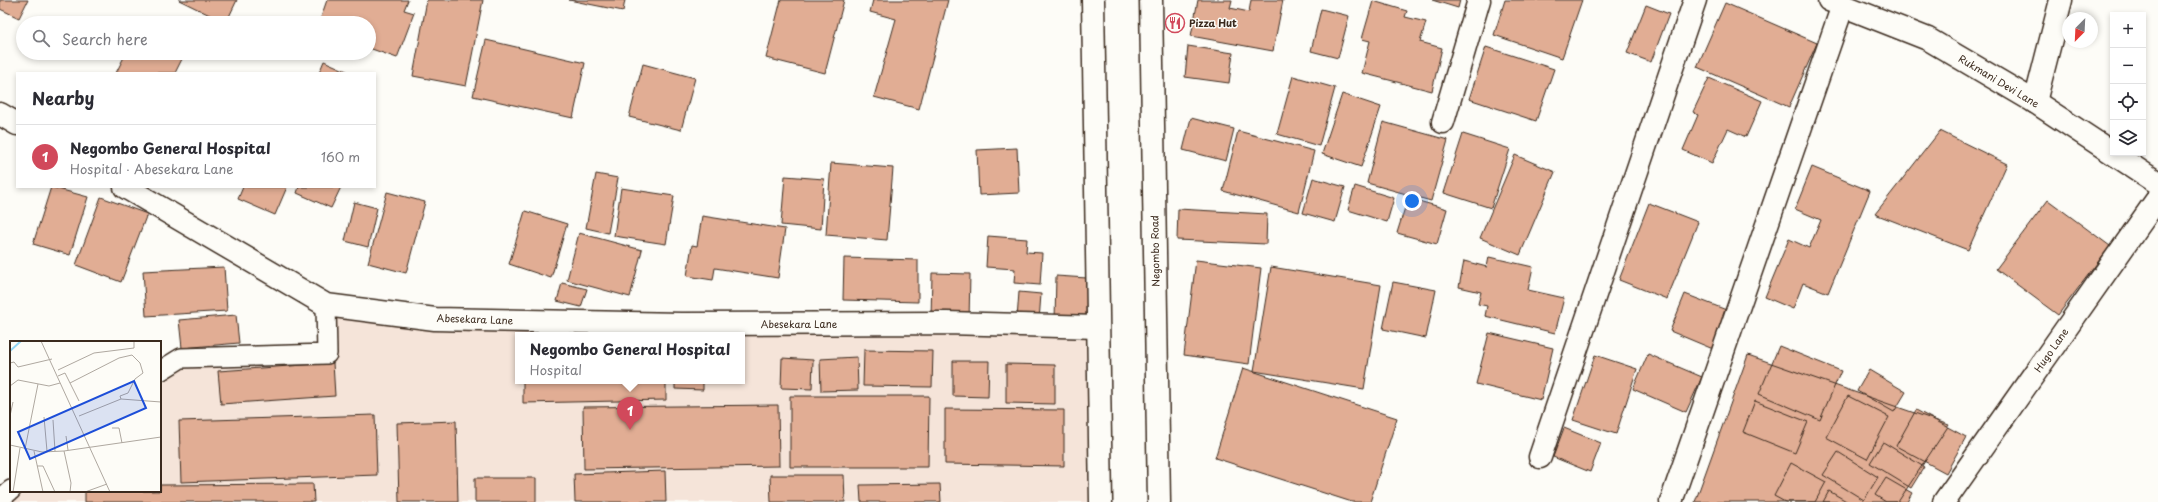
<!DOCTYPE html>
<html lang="en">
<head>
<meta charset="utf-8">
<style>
  :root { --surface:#fff; --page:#f2f2f3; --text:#2b2b33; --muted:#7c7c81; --line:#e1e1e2; --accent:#d1495b }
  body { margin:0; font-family:"Playpen Sans",sans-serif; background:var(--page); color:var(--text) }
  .controls { position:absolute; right:12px; top:12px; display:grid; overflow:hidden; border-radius:0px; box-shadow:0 2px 6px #0003 }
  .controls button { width:36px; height:36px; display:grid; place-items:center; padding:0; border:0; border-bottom:1px solid var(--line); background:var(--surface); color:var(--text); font:20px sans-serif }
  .compass { position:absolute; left:2062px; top:12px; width:36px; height:36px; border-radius:50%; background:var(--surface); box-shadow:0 2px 6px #0003; rotate:204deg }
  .you { position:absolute; left:1412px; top:201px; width:14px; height:14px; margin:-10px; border:3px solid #fff; border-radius:50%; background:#1a73e8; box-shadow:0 0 0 6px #1a73e833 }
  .badge { display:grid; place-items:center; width:26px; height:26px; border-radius:50%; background:var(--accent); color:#fff; font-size:13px; font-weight:700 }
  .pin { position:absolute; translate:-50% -33px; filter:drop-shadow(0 1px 2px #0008) }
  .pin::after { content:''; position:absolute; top:21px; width:14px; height:12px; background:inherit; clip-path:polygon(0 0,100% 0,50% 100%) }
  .popup { position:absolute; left:515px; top:332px; width:230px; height:52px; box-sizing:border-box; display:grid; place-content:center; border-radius:0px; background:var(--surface); filter:drop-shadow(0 1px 3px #0005); font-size:13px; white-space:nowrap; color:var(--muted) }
  .popup b { font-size:15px; color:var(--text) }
  .popup::after { content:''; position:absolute; left:50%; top:100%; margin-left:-8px; border:8px solid transparent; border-top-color:var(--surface) }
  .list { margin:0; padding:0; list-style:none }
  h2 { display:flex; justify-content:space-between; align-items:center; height:52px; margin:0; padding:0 16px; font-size:17px }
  h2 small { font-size:13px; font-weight:400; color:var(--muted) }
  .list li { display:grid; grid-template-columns:26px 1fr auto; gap:12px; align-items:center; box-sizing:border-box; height:64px; padding:0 16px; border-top:1px solid var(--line) }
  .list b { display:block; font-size:15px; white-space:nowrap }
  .list p { margin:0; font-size:13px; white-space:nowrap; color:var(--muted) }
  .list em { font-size:13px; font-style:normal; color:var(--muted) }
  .icon { flex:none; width:22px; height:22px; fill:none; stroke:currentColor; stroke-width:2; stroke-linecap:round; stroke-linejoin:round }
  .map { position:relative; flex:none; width:2158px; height:502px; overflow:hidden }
  .search { position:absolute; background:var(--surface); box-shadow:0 2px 6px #0003; left:16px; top:16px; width:360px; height:44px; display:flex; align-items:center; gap:10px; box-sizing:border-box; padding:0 14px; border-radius:22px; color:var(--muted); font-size:15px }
  .panel { position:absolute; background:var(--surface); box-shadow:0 2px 6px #0003; left:16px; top:72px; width:360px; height:116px; border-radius:0px }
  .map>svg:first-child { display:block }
  .built { fill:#f5e4d9; fill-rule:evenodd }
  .building { fill:#e1ad94; stroke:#3b2a1e }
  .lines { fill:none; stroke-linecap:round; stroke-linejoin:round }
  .lane-casing { stroke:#3b2a1e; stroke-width:22 }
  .street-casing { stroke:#3b2a1e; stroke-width:25 }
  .secondary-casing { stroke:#3b2a1e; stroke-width:25 }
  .highway-casing { stroke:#3b2a1e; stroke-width:25 }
  .lane { stroke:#fdfcf7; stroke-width:19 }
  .street { stroke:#fdfcf7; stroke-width:22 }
  .secondary { stroke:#fdfcf7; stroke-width:22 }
  .highway { stroke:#fdfcf7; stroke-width:22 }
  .labels { text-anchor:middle; stroke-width:3; stroke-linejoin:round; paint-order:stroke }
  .poi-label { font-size:10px; font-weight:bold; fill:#3b2a1e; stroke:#fdfcf7; text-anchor:start }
  .street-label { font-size:10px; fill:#3b2a1e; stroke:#fdfcf7 }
  .inset-river { fill:none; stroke:#93d6f5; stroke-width:2 }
  .inset-road { fill:none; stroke:#afa8a0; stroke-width:1 }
  .view { fill:#1d4ed8; fill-opacity:0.15; stroke:#1d4ed8; stroke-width:2 }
  .inset-edge { fill:none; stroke:#3b2a1e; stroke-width:2 }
</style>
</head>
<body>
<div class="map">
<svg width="2158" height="502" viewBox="0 0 2158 502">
  <rect width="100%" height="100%" fill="#fdfcf7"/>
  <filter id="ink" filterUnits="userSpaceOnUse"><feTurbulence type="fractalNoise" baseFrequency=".025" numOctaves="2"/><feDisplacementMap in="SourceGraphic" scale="8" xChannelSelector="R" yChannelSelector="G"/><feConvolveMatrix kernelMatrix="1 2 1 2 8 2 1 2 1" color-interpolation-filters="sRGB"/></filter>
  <g filter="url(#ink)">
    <path class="built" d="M 326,305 L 1098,327 L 1101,502 L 0,502 L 11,491 L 160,491 L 160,371 L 181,358 L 327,354 ZM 518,335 L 742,335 L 742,381 L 518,381 Z"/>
    <path class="building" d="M 0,0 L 28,0 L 19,18 L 0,9 Z
      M 179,0 L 237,0 L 226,23 Z
      M 327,0 L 408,0 L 404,10 L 414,13 L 397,58 L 369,48 L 369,23 L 319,23 Z
      M 427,0 L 483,0 L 466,86 L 413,76 Z
      M 569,0 L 625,0 L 623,11 Z
      M 781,0 L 844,0 L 825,73 L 766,58 Z
      M 873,0 L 948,0 L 919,109 L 874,97 L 896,19 L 870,12 Z
      M 1198,0 L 1232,0 L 1230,8 L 1249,12 L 1251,0 L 1283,0 L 1273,51 L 1191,36 Z
      M 1432,0 L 1460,0 L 1458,8 Z
      M 1505,0 L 1582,0 L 1562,58 L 1494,35 Z
      M 1373,1 L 1407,11 L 1405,17 L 1426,22 L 1420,42 L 1442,48 L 1432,91 L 1362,73 L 1370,41 L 1362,39 Z
      M 1725,3 L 1817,43 L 1789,107 L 1697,67 Z
      M 1646,5 L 1669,14 L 1651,62 L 1627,53 Z
      M 1321,9 L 1349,16 L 1338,58 L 1311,51 Z
      M 486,40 L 585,63 L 573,118 L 473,96 Z
      M 1188,46 L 1233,53 L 1229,83 L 1185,77 Z
      M 1486,47 L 1554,69 L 1536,121 L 1469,99 Z
      M 126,53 L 185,53 L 175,73 L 116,73 Z
      M 324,61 L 351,73 L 319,73 Z
      M 643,64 L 695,78 L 681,130 L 629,117 Z
      M 1293,76 L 1335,88 L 1319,146 L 1277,134 Z
      M 1709,78 L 1762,101 L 1746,137 L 1728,129 L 1712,163 L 1683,150 L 1698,115 L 1693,112 Z
      M 1342,94 L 1381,107 L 1361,167 L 1322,154 Z
      M 1191,118 L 1234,129 L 1226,161 L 1183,150 Z
      M 1383,122 L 1448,140 L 1431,201 L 1367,183 Z
      M 1238,131 L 1314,151 L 1299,212 L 1223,191 Z
      M 1940,131 L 2007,164 L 1968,250 L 1875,214 Z
      M 1463,134 L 1510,149 L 1491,208 L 1444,193 Z
      M 1017,148 L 1019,193 L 979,195 L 977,150 Z
      M 1515,155 L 1555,172 L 1520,255 L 1480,238 Z
      M 831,163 L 893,168 L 887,240 L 826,235 Z
      M 1812,167 L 1870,191 L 1828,293 L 1803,283 L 1793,309 L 1765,297 L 1789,239 L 1809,248 L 1821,220 L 1795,209 Z
      M 596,174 L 618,178 L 608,233 L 586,228 Z
      M 785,176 L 824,179 L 821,229 L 781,225 Z
      M 1313,178 L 1345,187 L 1335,222 L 1303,213 Z
      M 1355,186 L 1394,198 L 1387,222 L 1348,210 Z
      M 51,187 L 88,197 L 70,255 L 33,244 Z
      M 243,187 L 287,187 L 275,215 L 238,199 Z
      M 299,187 L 341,187 L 331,208 L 297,193 Z
      M 621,188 L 674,196 L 666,244 L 614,236 Z
      M 387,192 L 425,202 L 406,273 L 368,263 Z
      M 101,197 L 147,214 L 121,282 L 76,265 Z
      M 1408,198 L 1447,209 L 1437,244 L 1397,233 Z
      M 2048,200 L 2110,246 L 2058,315 L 1996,269 Z
      M 354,202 L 377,208 L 368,247 L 345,241 Z
      M 1649,203 L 1698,222 L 1667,299 L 1619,280 Z
      M 1178,209 L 1267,214 L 1266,244 L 1177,240 Z
      M 525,211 L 567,224 L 551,278 L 509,264 Z
      M 702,216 L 785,229 L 778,278 L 715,268 L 713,280 L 687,276 L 692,245 L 697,246 Z
      M 579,233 L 642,250 L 630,297 L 567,280 Z
      M 988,236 L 1027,239 L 1026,252 L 1042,253 L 1040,285 L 1014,283 L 1015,269 L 986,267 Z
      M 1489,257 L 1533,267 L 1528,290 L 1564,298 L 1555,333 L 1485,316 L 1487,306 L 1478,304 L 1481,292 L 1459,287 L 1464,261 L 1487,267 Z
      M 844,258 L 918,260 L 918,302 L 843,300 Z
      M 1196,260 L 1261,268 L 1249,364 L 1184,355 Z
      M 224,267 L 227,311 L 146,316 L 143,271 Z
      M 1271,267 L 1381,285 L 1364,389 L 1254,371 Z
      M 932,273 L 970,274 L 969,320 L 931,319 Z
      M 1056,276 L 1087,278 L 1086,321 L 1055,320 Z
      M 1393,282 L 1436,290 L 1426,338 L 1383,329 Z
      M 562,283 L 587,289 L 581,307 L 557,301 Z
      M 1019,292 L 1041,294 L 1039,321 L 1017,319 Z
      M 1685,294 L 1729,311 L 1713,349 L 1670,331 Z
      M 236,315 L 239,343 L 182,348 L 179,320 Z
      M 1489,333 L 1553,348 L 1541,400 L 1476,384 Z
      M 1779,346 L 1841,371 L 1820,420 L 1759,394 Z
      M 864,350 L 933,351 L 932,387 L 863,386 Z
      M 1648,354 L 1702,377 L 1686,412 L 1633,389 Z
      M 1595,355 L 1637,369 L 1616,434 L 1573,420 Z
      M 1748,355 L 1949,425 L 1898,502 L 1695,502 Z
      M 857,357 L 858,390 L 821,391 L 820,359 Z
      M 782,358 L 813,360 L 812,389 L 781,388 Z
      M 953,361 L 989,361 L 988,397 L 953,396 Z
      M 333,363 L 335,396 L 221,404 L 218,371 Z
      M 1006,364 L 1055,365 L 1055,404 L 1006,403 Z
      M 1243,368 L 1397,418 L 1370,502 L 1352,502 L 1215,458 Z
      M 1869,370 L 1906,392 L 1894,412 L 1857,391 Z
      M 523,381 L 666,381 L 666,400 L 523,403 Z
      M 675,381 L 703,381 L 703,390 L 675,389 Z
      M 790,396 L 929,396 L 928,467 L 790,467 Z
      M 1848,396 L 1889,417 L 1867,459 L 1826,437 Z
      M 1755,401 L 1808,422 L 1795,453 L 1743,432 Z
      M 778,405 L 779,466 L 584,469 L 583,407 Z
      M 945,409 L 1064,410 L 1064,466 L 945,464 Z
      M 1916,410 L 1966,437 L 1946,473 L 1896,446 Z
      M 375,415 L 377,475 L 181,482 L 179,421 Z
      M 456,421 L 458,502 L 399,502 L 397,423 Z
      M 1564,428 L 1601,443 L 1590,472 L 1553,457 Z
      M 1883,442 L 1924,467 L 1911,488 L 1870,463 Z
      M 1838,452 L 1878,477 L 1864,500 L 1823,475 Z
      M 1791,463 L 1826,482 L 1815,502 L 1785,502 L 1774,496 Z
      M 665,471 L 666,502 L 575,502 L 574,474 Z
      M 770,475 L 844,475 L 845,502 L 771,502 Z
      M 475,478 L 536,478 L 536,502 L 475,502 Z
      M 1886,478 L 1912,493 L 1907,502 L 1886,502 L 1875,495 Z
      M 313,484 L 314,502 L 85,502 L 85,491 L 160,491 L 160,485 Z
      M 940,484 L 941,502 L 861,502 L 860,485 Z
      M 1829,491 L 1848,502 L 1823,502 Z"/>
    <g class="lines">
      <g class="lane-casing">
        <path id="lane" d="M 160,371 L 181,358 L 327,354 L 326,305
          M 0,499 L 11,490"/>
      </g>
      <g class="street-casing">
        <path id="street" d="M 2035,102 L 2061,0
          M 0,114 L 17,124
          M 1443,122 L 1479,0
          M 125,187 L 326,305 L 435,319 L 681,324 L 946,323 L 1098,327
          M 1540,457 L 1695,0
          M 1671,502 L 1843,5
          M 1944,502 L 2158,198"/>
      </g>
      <g class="secondary-casing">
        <path id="secondary" d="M 1829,0 L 1928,39 L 2035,102 L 2158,183"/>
      </g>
      <g class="highway-casing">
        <path id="highway" d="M 1093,0 L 1101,502
          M 1151,0 L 1159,502"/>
      </g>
      <use href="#lane" class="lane"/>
      <use href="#street" class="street"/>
      <use href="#secondary" class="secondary"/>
      <use href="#highway" class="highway"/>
    </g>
  </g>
  <defs>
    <g id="restaurant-ring" transform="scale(1)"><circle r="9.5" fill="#fdfcf7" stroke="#d1495b" stroke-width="1.5"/><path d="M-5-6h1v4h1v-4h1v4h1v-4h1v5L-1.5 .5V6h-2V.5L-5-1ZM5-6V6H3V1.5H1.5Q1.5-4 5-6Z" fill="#d1495b"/></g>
  </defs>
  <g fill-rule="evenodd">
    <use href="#restaurant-ring" x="1175" y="23"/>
  </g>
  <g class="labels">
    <g class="poi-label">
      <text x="1189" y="27">Pizza Hut</text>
    </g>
    <g class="street-label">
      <text transform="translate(1999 81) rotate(31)" y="4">Rukmani Devi Lane</text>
      <text transform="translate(1155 251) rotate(-91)" y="4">Negombo Road</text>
      <text transform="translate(475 319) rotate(2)" y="4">Abesekara Lane</text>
      <text x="799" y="328">Abesekara Lane</text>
      <text transform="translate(2051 350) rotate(-55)" y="4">Hugo Lane</text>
    </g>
  </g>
  <g transform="translate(10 341)">
    <rect width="151" height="151" fill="#fdfcf7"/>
    <path class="inset-river" d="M 0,10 L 11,0"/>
    <path class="inset-road" d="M 31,0 L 100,151M 0,22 L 4,21 L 8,26 L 42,18M 48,29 L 84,12 L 124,7 L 124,0M 48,35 L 55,32 L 60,42 L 109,17 L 122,14 L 130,22 L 133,32 L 125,38 L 118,52 L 110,55 L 111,58M 60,42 L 69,60M 0,45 L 8,39 L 39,45 L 50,42M 0,75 L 3,61M 69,75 L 111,58 L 151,61M 34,76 L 37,110M 43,79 L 45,110M 102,87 L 109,87 L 112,102M 56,95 L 58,109M 0,104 L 32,111 L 54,110 L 151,96M 15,108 L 28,43M 24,110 L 33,151M 54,110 L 61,142 L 60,151M 27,125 L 33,125 L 45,151M 3,151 L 10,107M 75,151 L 97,143"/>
    <path class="view" d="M 124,40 L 136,67 L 20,118 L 8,91 Z"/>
    <rect width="151" height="151" class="inset-edge"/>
  </g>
</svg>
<div class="controls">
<button>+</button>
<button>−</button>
<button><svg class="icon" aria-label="locate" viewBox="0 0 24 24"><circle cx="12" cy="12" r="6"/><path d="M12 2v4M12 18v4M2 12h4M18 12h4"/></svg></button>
<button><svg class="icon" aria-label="layers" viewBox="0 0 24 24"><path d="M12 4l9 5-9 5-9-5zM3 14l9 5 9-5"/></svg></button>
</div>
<svg class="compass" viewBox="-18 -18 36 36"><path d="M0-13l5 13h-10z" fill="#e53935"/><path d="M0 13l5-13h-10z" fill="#7c7c81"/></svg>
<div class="you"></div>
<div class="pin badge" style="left:630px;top:430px">1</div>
<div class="popup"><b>Negombo General Hospital</b>Hospital</div>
<div class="search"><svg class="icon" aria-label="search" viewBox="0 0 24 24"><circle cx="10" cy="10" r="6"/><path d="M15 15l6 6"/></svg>Search here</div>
<section class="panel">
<h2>Nearby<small></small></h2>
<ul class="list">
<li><span class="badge">1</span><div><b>Negombo General Hospital</b><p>Hospital · Abesekara Lane</p></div><em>160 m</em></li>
</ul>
</section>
</div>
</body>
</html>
